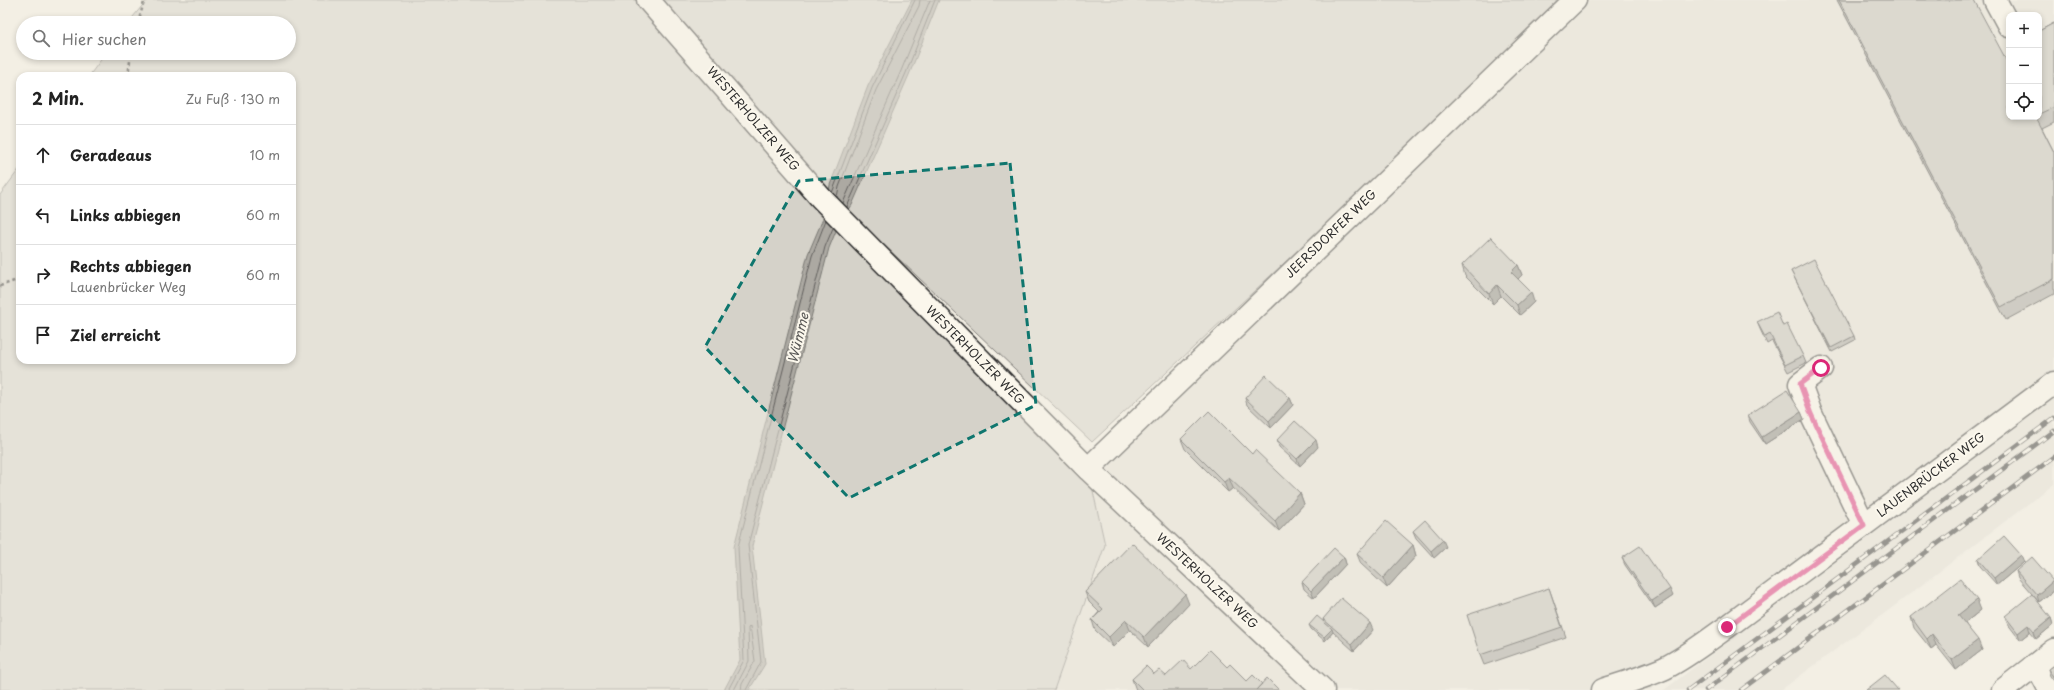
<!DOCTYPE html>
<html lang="de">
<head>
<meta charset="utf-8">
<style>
  :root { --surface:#fff; --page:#f6f6f6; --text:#222; --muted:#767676; --line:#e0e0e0 }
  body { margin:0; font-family:"Playpen Sans",sans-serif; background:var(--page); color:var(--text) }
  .controls { position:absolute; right:12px; top:12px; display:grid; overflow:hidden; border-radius:8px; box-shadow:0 2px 6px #0003 }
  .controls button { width:36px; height:36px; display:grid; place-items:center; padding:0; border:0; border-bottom:1px solid var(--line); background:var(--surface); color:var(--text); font:20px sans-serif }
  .stop { position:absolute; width:12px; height:12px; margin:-9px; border:3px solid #db2777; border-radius:50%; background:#fff }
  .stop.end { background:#db2777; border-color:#fff; box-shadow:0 1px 4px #0008 }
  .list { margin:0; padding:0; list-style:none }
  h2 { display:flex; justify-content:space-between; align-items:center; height:52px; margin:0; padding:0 16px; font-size:17px }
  h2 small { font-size:13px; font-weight:400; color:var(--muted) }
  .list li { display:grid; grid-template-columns:26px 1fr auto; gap:12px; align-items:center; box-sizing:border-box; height:60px; padding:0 16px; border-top:1px solid var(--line) }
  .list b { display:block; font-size:15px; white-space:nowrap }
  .list p { margin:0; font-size:13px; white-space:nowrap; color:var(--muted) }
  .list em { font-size:13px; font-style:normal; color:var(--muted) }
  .icon { flex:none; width:22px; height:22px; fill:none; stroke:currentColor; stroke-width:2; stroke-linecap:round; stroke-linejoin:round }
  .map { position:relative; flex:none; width:2054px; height:690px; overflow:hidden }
  .search { position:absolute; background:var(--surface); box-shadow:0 2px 6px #0003; left:16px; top:16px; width:280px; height:44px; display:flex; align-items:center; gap:10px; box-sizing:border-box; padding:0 14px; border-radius:22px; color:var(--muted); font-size:15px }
  .panel { position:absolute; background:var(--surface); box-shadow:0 2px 6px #0003; left:16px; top:72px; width:280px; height:292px; border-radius:12px }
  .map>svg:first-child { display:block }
  .built { fill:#e4e0d6; fill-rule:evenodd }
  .green { fill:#d5d2c9; stroke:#807e7a }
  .water { fill:#aca9a2; stroke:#787772 }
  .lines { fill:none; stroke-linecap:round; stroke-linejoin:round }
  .shore { stroke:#5f5d5b; stroke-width:1 }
  .minor-casing { stroke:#2b2b2b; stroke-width:25 }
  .path { stroke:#2b2b2b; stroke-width:2.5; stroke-dasharray:3 3; stroke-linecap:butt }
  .minor { stroke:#fbf7ec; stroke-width:22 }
  .rail-casing { stroke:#2b2b2b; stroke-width:4.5 }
  .rail { stroke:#fbf7ec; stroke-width:3; stroke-dasharray:9; stroke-linecap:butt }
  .wall { fill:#a5a39d; stroke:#2b2b2b }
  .shaded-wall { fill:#86857f; stroke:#2b2b2b }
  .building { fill:#c0beb6; stroke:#2b2b2b }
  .route { stroke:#db2777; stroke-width:5 }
  .marked { fill:none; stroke:#0f766e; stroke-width:3; stroke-dasharray:8 5; stroke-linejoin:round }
  .labels { text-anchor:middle; stroke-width:4; stroke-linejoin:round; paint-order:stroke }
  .street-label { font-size:12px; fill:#2b2b2b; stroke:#fbf7ec }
  .water-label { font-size:13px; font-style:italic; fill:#585755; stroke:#fbf7ec }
</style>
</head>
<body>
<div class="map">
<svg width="2054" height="690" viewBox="0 0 2054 690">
  <rect width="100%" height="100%" fill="#f3efe4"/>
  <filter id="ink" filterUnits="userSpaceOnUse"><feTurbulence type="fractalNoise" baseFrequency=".025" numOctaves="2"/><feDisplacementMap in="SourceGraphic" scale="8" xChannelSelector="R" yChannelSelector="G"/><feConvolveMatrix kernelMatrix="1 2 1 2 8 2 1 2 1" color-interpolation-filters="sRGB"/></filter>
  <g filter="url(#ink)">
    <path class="built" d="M 1579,0 L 2054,0 L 2054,392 L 1650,690 L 1054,690 L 1105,545 L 1088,469 ZM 2009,15 L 2039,15 L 2039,117 L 2009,117 Z
      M 2054,397 L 2054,484 L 1889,610 L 1781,690 L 1664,690 Z"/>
    <path class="green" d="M 147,0 L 640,0 L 825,214 L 836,231 L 838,226 L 1091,482 L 1105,545 L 1054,690 L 0,690 L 0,195 L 20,168 L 20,360 L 292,360 L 292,76 L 89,76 L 106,53 L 289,53 L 289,23 L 128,23 Z
      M 656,0 L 1561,0 L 1399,156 L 1092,442 L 823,187 Z"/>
    <path class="water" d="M 912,0 L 939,0 L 909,75 L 852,205 L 838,226 L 829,248 L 752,546 L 765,664 L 749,690 L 724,690 L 740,660 L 734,547 L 808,254 L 825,214 L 830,185 L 868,86 Z"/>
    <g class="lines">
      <path class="shore" d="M 832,193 L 872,88 L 915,0
        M 837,197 L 839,187 L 876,90 L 919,6 L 920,0
        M 843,203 L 901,71 L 930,0
        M 847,207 L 906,73 L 935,0
        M 728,690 L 744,660 L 738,547 L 812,256 L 826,220
        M 734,690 L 749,661 L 748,628 L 750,626 L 755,661 L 742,684 L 741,690
        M 746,690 L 761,662 L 748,545 L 825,247 L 833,228"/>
      <g class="minor-casing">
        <path id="minor" d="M 648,0 L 821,198 L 878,256 L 1088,469 L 1323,690
          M 1995,0 L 2009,26
          M 1821,368 L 1800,384 L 1811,414 L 1864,525
          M 1088,469 L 1575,0
          M 2036,664 L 2050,690
          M 1603,690 C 1624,683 1645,677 1665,668 C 1687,657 1707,641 1727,627 L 2054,383
          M 2003,690 L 2054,650"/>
      </g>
      <path class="path" d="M 138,23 L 144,2 L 147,0
        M 128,76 L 131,53
        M 0,286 L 20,279"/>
      <use href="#minor" class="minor"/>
      <g class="rail-casing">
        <path id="rail" d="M 1688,690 L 2054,418
          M 1706,690 L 2054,431
          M 1741,690 L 2054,457"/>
      </g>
      <use href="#rail" class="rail"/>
    </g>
    <path class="wall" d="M 1837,0 L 1974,0 L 2009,117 L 2039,117 L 2039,31 L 2054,23 L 2054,122 L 2042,128 L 2054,152 L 2054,294 L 2006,320 Z
      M 1462,265 L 1518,265 L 1522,275 L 1518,279 L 1534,302 L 1520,315 L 1501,296 L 1493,304 L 1465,276 Z
      M 1791,271 L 1854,336 L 1855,340 L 1832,352 Z
      M 1757,322 L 1783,326 L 1803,356 L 1806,363 L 1788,372 L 1772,341 L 1767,344 L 1760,329 Z
      M 1245,398 L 1290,398 L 1293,405 L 1271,428 L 1247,405 Z
      M 1801,412 L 1804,419 L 1765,444 L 1750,422 L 1748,415 Z
      M 1181,439 L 1252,454 L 1300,493 L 1304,504 L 1279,531 L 1233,488 L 1228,492 L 1185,449 Z
      M 1277,440 L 1318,447 L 1300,466 L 1279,447 Z
      M 1413,531 L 1446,547 L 1434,558 L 1416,538 Z
      M 1413,545 L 1416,556 L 1387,588 L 1361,564 L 1357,554 Z
      M 1344,557 L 1346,564 L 1314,598 L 1304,589 L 1302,582 Z
      M 1622,558 L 1673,596 L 1655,608 L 1625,565 Z
      M 1978,559 L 2024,562 L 1997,585 L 1980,566 Z
      M 2016,571 L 2053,581 L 2054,584 L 2054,590 L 2039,602 L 2018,578 Z
      M 1549,588 L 1566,637 L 1484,665 L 1480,655 Z
      M 1085,592 L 1189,604 L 1148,647 L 1130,630 L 1113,647 L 1095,630 L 1092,620 L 1099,612 L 1089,602 Z
      M 1981,610 L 1965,623 L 1982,650 L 1956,670 L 1936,645 L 1931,649 L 1914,628 L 1911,617 Z
      M 2005,616 L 2051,618 L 2053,625 L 2036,639 L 2030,632 L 2020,640 L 2007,623 Z
      M 1323,619 L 1373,630 L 1354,651 L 1333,632 L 1325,641 L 1311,629 L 1309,625 L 1324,622 Z
      M 2054,665 L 2054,681 L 2050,676 L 2048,669 Z
      M 1227,667 L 1247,681 L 1262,684 L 1279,690 L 1136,690 L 1132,679 L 1154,674 L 1166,676 L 1191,669 Z"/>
    <path class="shaded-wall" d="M 1518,265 L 1522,275 L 1515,282 L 1511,272 Z
      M 1497,285 L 1501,296 L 1493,304 L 1489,294 Z
      M 1531,292 L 1534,302 L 1520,315 L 1517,305 Z
      M 1290,398 L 1293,405 L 1271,428 L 1269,421 Z
      M 1801,412 L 1804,419 L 1765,444 L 1762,437 Z
      M 1316,440 L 1318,447 L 1300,466 L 1297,459 Z
      M 1229,478 L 1233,488 L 1228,492 L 1224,482 Z
      M 1300,493 L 1304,504 L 1279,531 L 1275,521 Z
      M 1443,540 L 1446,547 L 1434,558 L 1431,551 Z
      M 1413,545 L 1416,556 L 1387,588 L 1383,578 Z
      M 2021,555 L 2024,562 L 1997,585 L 1994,578 Z
      M 1344,557 L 1346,564 L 1314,598 L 1311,591 Z
      M 2053,581 L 2054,584 L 2054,590 L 2039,602 L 2037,595 Z
      M 1670,589 L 1673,596 L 1655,608 L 1652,601 Z
      M 1185,594 L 1189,604 L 1148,647 L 1144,637 Z
      M 1977,600 L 1981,610 L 1962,625 L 1958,615 Z
      M 2051,618 L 2053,625 L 2036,639 L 2034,632 Z
      M 1126,620 L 1130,630 L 1113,647 L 1109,637 Z
      M 1370,623 L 1373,630 L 1354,651 L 1352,644 Z
      M 2028,625 L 2030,632 L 2020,640 L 2018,633 Z
      M 1332,629 L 1333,632 L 1325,641 L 1324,637 Z
      M 1932,634 L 1936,645 L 1931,649 L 1927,639 Z
      M 1978,640 L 1982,650 L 1956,670 L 1952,660 Z"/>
    <path class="building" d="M 1839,0 L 1974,0 L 2009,65 L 2009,117 L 2036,117 L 2054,152 L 2054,279 L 2001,307 Z
      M 2054,23 L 2054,107 L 2039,114 L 2039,31 Z
      M 1491,237 L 1518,265 L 1511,272 L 1531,292 L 1517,305 L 1497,285 L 1489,294 L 1462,265 Z
      M 1814,259 L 1854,336 L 1831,348 L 1791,271 Z
      M 1777,312 L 1783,326 L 1787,324 L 1803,356 L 1785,365 L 1770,334 L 1765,337 L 1757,322 Z
      M 1266,375 L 1290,398 L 1269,421 L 1245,398 Z
      M 1787,390 L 1801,412 L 1762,437 L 1748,415 Z
      M 1209,411 L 1252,454 L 1255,450 L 1300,493 L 1275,521 L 1229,478 L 1224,482 L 1181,439 Z
      M 1295,421 L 1316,440 L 1297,459 L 1277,440 Z
      M 1425,520 L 1443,540 L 1431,551 L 1413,531 Z
      M 1386,521 L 1413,545 L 1383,578 L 1357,554 Z
      M 2004,536 L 2021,555 L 1994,578 L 1978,559 Z
      M 1132,543 L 1185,594 L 1144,637 L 1126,620 L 1109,637 L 1092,620 L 1103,609 L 1085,592 Z
      M 1640,546 L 1670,589 L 1652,601 L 1622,558 Z
      M 1334,548 L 1344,557 L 1311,591 L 1302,582 Z
      M 2032,557 L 2053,581 L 2037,595 L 2016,571 Z
      M 1960,579 L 1977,600 L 1958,615 L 1978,640 L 1952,660 L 1932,634 L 1927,639 L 1911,617 Z
      M 1549,588 L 1562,627 L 1480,655 L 1467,615 Z
      M 2032,594 L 2051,618 L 2034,632 L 2028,625 L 2018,633 L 2005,616 Z
      M 1341,598 L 1370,623 L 1352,644 L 1323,619 Z
      M 1317,616 L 1332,629 L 1324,637 L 1309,625 Z
      M 1210,650 L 1227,667 L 1230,664 L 1247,681 L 1253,675 L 1262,684 L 1256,690 L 1143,690 L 1132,679 L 1146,666 L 1154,674 L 1159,670 L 1166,676 L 1183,660 L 1191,669 Z
      M 2054,665 L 2054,678 L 2048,669 Z
      M 1885,675 L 1898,690 L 1866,690 Z
      M 1267,678 L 1279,690 L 1256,690 Z"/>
  </g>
  <g class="lines" filter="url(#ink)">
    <path class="route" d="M 1727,627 L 1864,525 L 1811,414 L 1800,384 L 1821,368"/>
  </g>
  <path d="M0 0H2054V690H0ZM 1010,163 L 1036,405 L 849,498 L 705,347 L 799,181 Z" fill="#f3efe4" fill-opacity=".55" fill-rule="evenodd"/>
  <path class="marked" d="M 1010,163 L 1036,405 L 849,498 L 705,347 L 799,181 Z"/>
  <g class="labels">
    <g class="street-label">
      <text transform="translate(753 119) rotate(49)" y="4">WESTERHOLZER WEG</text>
      <text transform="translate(1331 234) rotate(-44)" y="4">JEERSDORFER WEG</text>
      <text transform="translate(975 355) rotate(45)" y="4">WESTERHOLZER WEG</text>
      <text transform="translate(1931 475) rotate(-37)" y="4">LAUENBRÜCKER WEG</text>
      <text transform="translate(1207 581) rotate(43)" y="4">WESTERHOLZER WEG</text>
    </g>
    <g class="water-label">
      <text transform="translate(798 338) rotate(-76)" y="5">Wümme</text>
    </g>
  </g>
</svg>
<div class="controls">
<button>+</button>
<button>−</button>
<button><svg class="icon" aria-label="locate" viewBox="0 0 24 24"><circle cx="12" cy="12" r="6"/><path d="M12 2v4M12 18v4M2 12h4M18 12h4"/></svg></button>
</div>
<div class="stop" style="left:1821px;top:368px"></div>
<div class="stop end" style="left:1727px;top:627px"></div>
<div class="search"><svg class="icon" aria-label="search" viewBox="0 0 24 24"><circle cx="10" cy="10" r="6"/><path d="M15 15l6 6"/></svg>Hier suchen</div>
<section class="panel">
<h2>2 Min.<small>Zu Fuß · 130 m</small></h2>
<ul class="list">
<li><svg class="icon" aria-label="ahead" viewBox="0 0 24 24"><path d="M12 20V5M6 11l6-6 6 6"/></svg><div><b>Geradeaus</b></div><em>10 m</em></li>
<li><svg class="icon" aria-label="left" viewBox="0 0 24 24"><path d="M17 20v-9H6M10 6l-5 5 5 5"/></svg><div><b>Links abbiegen</b></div><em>60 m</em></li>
<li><svg class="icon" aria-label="right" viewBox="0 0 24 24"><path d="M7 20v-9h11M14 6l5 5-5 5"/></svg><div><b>Rechts abbiegen</b><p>Lauenbrücker Weg</p></div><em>60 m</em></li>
<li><svg class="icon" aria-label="arrive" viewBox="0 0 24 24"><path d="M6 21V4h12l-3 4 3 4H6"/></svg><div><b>Ziel erreicht</b></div></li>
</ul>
</section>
</div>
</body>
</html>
